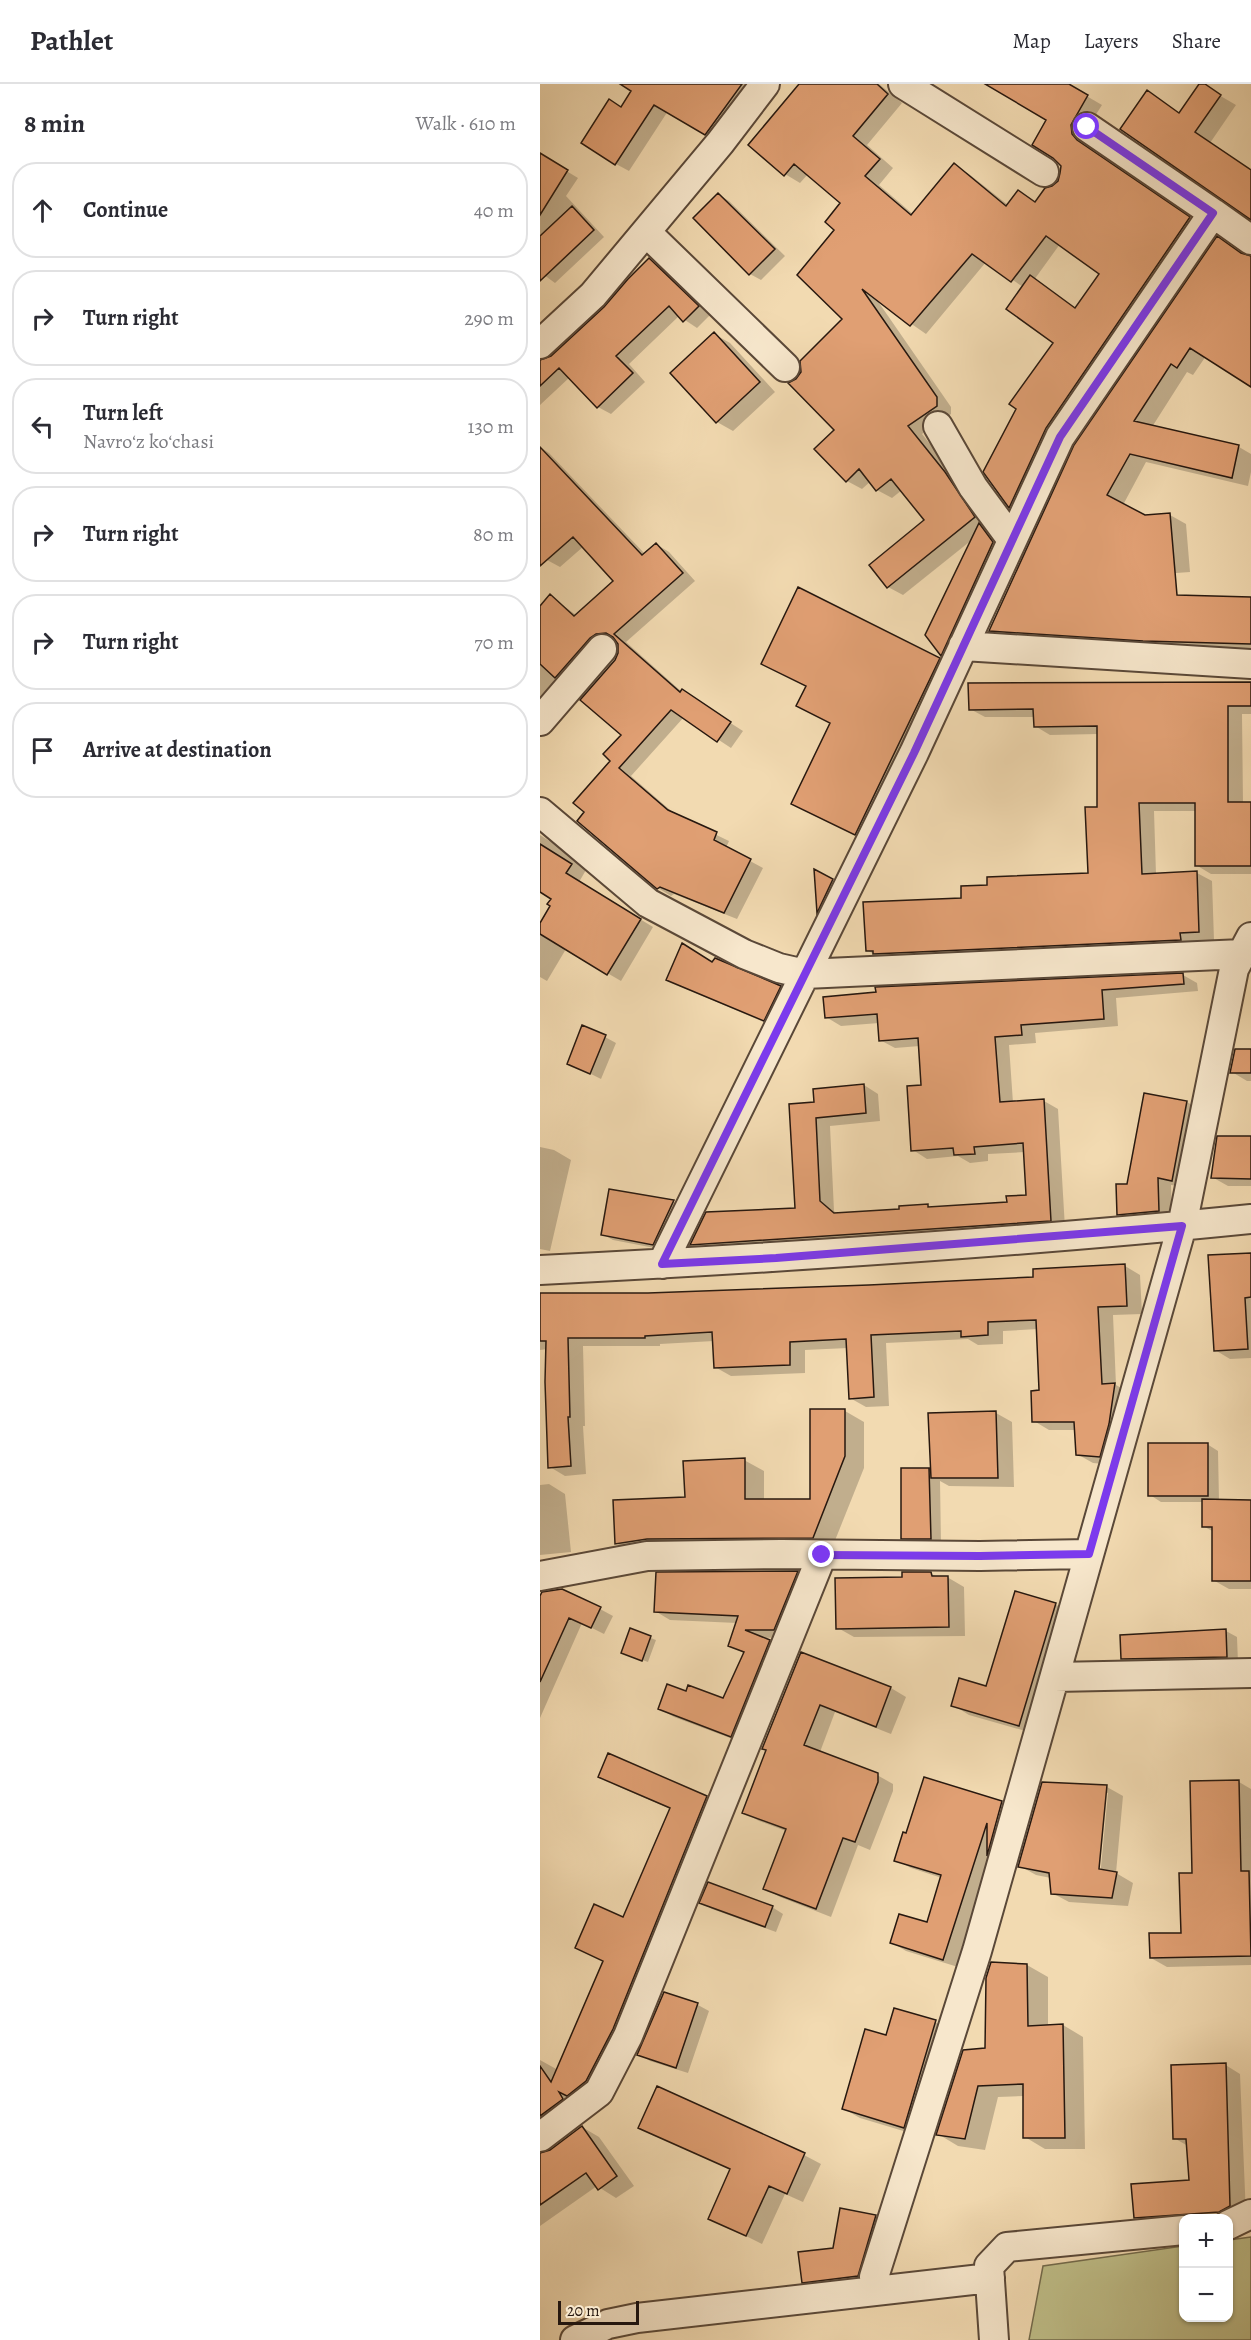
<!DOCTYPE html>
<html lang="en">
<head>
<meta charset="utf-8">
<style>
  :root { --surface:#fff; --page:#f2f2f3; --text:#2b2b33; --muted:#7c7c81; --line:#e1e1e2 }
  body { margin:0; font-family:Alegreya,serif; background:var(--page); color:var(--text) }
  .controls { position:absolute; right:18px; bottom:18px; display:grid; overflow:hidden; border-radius:12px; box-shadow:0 2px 4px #0004 }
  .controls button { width:54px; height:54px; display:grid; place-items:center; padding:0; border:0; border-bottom:2px solid var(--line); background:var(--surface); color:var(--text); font:30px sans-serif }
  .scale { position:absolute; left:18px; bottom:15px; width:81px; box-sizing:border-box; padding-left:6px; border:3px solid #27180f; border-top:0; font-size:16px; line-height:21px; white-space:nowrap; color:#27180f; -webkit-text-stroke:4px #f7e7cc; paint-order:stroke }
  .stop { position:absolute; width:18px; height:18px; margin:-14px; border:4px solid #7c3aed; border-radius:50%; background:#fff }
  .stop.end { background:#7c3aed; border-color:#fff; box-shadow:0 2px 6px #0008 }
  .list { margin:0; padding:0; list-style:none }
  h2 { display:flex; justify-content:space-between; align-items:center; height:78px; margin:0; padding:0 24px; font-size:26px }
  h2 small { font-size:20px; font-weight:400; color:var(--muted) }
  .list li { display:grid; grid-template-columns:39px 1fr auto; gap:18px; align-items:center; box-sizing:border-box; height:96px; margin:0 12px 12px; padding:0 12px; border:2px solid var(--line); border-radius:24px }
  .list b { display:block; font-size:22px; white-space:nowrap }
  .list p { margin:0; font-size:20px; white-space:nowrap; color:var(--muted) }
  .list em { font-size:20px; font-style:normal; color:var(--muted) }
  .icon { flex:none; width:33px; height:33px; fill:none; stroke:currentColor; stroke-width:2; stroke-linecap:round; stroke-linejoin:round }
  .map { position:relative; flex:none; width:711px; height:2256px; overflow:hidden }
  header { display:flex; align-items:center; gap:36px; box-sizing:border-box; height:84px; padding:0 30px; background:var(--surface); border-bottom:2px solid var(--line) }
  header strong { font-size:28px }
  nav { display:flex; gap:33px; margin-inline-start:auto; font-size:21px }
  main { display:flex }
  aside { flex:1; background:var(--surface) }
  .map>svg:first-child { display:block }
  .green { fill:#bfbe88; stroke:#736b4c; stroke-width:1.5 }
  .shadow { fill:#0003; fill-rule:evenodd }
  .building { fill:#e09f73; stroke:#27180f; stroke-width:1.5 }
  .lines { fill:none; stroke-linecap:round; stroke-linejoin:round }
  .minor-casing { stroke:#5a4838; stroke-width:32 }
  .minor { stroke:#f7e7cc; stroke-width:28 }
  .route { stroke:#7c3aed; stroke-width:8 }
</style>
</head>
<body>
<header>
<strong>Pathlet</strong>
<nav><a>Map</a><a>Layers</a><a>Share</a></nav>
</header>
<main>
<aside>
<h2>8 min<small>Walk · 610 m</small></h2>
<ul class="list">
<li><svg class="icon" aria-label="ahead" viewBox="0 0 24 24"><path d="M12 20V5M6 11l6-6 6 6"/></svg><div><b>Continue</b></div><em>40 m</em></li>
<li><svg class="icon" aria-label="right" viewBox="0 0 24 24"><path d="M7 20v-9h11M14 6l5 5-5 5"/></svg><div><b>Turn right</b></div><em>290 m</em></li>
<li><svg class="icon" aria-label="left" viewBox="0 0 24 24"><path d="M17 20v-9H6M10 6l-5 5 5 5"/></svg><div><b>Turn left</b><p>Navroʻz koʻchasi</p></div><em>130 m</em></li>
<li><svg class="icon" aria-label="right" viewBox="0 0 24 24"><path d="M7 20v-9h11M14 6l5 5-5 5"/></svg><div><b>Turn right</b></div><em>80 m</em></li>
<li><svg class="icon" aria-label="right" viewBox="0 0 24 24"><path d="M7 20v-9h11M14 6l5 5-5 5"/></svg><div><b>Turn right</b></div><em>70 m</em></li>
<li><svg class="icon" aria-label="arrive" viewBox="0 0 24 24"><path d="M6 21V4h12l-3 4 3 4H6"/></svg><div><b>Arrive at destination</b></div></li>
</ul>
</aside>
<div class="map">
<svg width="711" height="2256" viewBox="0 0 711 2256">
  <rect width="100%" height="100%" fill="#f2dab1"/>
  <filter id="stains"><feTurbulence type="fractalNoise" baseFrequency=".00333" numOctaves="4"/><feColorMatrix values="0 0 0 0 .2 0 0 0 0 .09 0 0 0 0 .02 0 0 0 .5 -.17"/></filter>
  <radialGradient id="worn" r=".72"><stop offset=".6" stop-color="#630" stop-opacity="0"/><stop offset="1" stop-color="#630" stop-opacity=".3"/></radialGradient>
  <path class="green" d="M 711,2153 L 711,2256 L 489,2256 L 503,2182 L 643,2162 L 644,2234 L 688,2234 L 689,2156 Z"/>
  <path class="shadow" d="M 96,0 L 219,0 L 179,57 L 128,27 L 89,87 L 76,80 L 82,24 Z
    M 262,0 L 339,0 L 362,19 L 327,61 L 353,84 L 339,101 L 374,131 L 415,81 L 429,90 L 468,121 L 496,119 L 520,97 L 523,82 L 526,0 L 562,21 L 548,43 L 545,51 L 547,61 L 553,67 L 664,143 L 484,431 L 470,423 L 445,388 L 515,258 L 483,203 L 446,178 L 386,250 L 337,216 L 411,323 L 411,330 L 382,350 L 420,398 L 449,442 L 446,445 L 455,450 L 469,468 L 418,579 L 402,570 L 387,551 L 433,455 L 363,511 L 348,503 L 387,437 L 362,406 L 352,414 L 337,406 L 331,397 L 322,405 L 307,397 L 276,365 L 296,346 L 257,296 L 304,235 L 296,146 L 302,119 L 268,90 L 260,99 L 245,90 ZM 520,160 L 561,190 L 537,225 L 494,196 Z
    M 660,0 L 696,21 L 670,59 L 711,86 L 711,134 L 607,8 L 640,30 Z
    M 0,71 L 38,94 L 26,112 L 64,153 L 15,199 L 0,188 Z
    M 178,110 L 189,117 L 245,172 L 221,196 L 210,190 Z
    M 678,154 L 711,174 L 711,302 L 666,272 L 653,291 L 647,288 L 612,343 L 699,363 L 711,370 L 711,388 L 708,402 L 606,378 L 583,421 L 604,433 L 630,431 L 646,440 L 650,488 L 609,491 L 610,511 L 711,514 L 711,568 L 466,555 L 450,546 Z
    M 110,176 L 123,184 L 171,230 L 157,244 L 139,232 L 89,280 L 105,298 L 71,330 L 58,323 L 30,293 L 0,321 L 0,277 L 12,273 L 65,224 Z
    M 174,250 L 190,259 L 235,308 L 193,347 L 177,338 L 132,289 Z
    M 0,363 L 9,369 L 105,470 L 116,460 L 129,468 L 155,497 L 86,558 L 142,608 L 203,647 L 191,664 L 144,633 L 91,692 L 137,732 L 189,757 L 186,764 L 223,784 L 197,835 L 134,810 L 131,812 L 118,804 L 46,728 L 83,651 L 76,576 L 80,569 L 79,560 L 77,556 L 71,556 L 0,624 L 0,524 L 10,512 L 36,531 L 75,497 L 44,462 L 20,483 L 7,476 L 0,468 Z
    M 399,575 L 414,584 L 330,758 L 267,727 L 292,639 L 267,603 L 223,580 Z
    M 711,599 L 711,630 L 702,630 L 703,719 L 711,719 L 711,790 L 671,790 L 656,781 L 656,727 L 614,727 L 616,790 L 657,789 L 672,797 L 674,856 L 655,857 L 655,864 L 342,875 L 327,866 L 423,815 L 549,790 L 558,724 L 558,650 L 510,651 L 495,642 L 495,633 L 445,633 L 430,625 Z
    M 0,751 L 14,760 L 46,786 L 39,798 L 113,843 L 81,897 L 26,865 L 7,897 L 0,893 L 0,842 L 12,821 L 13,814 L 0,806 Z
    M 275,788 L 307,805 L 292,836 L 278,828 Z
    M 173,880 L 240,904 L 256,913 L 240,945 L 144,904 L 128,895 Z
    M 643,891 L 657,899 L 658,907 L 576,914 L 578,942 L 495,949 L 496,959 L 469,961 L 473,1019 L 504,1017 L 518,1025 L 525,1144 L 165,1169 L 152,1161 L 257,1125 L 276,1019 L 324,1001 L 338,1010 L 340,1037 L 290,1042 L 294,1127 L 298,1130 L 361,1127 L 387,1122 L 391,1124 L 468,1119 L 488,1112 L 485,1068 L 448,1070 L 448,1077 L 430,1079 L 418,1072 L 387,1075 L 373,1066 L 383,1002 L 380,962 L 355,964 L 340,956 L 339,939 L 301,942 L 286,933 Z
    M 65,953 L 76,959 L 61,995 L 29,979 Z
    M 711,966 L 711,997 L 707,997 L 692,988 Z
    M 647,1018 L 660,1026 L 645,1103 L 631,1101 L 632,1134 L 592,1138 L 578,1130 L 588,1101 Z
    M 711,1053 L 711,1102 L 688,1102 L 672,1093 Z
    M 0,1063 L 14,1066 L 31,1076 L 10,1167 L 0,1165 Z
    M 70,1107 L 134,1118 L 145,1124 L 125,1166 L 73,1156 L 62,1150 Z
    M 711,1171 L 711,1274 L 690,1275 L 675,1266 Z
    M 585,1182 L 600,1191 L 602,1230 L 573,1231 L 576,1301 L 590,1309 L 575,1381 L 553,1379 L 537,1370 L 536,1346 L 509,1346 L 494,1337 L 500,1307 L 498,1245 L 463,1247 L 463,1260 L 438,1261 L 428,1255 L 346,1259 L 349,1322 L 326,1323 L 310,1314 L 308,1264 L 265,1266 L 265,1289 L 191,1292 L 175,1283 L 174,1257 L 120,1260 L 120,1262 L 43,1262 L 45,1342 L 43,1342 L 46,1390 L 25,1392 L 10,1383 L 8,1265 L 0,1266 L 0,1214 L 495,1194 Z
    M 305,1327 L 324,1338 L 324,1384 L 292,1464 L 95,1471 L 76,1459 L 204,1376 L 224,1387 L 224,1417 L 271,1416 Z
    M 456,1329 L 472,1338 L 474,1403 L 409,1402 L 400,1397 L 401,1461 L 374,1460 L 363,1454 L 389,1386 L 392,1388 Z
    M 667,1360 L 678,1367 L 679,1417 L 711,1417 L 711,1505 L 689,1505 L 673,1496 L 674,1448 L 663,1442 L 663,1418 L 621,1418 L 610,1411 Z
    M 9,1400 L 25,1410 L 31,1468 L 0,1471 L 0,1401 Z
    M 258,1488 L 272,1496 L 249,1553 L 221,1554 L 244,1566 L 206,1660 L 134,1633 L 120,1625 L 147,1609 L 184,1616 L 205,1570 L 190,1561 L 197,1539 L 130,1536 L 115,1527 Z
    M 391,1490 L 398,1493 L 407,1493 L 424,1503 L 425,1552 L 314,1553 L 298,1544 L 363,1494 Z
    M 0,1516 L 60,1525 L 73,1532 L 64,1550 L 42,1539 L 0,1634 Z
    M 515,1520 L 532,1530 L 496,1650 L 429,1631 L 413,1621 L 447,1604 Z
    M 91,1546 L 116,1556 L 108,1578 L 88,1571 Z
    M 686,1547 L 697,1553 L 698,1579 L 594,1581 L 582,1574 Z
    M 262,1570 L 351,1604 L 366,1613 L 351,1650 L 295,1628 L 280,1668 L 337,1691 L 353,1700 L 353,1707 L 330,1766 L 318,1761 L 291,1833 L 240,1813 L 224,1804 L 246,1747 L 219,1737 L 203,1728 Z
    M 60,1692 L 166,1713 L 183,1723 L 90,1955 L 0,2066 L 2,2071 L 11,2067 L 42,2043 L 59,2053 L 94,2102 L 76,2114 L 57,2102 L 0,2142 L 0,1976 L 18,1986 L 65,1878 L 37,1864 L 84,1834 L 131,1725 L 77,1702 Z
    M 699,1698 L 711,1705 L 711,1881 L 627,1883 L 611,1874 L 642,1850 L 654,1790 Z
    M 503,1700 L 567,1703 L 583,1712 L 576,1789 L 593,1799 L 588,1822 L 529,1818 L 512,1809 L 511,1794 L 496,1791 L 480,1782 ZM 565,1709 L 568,1709 L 560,1793 L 557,1793 Z
    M 460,1718 L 453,1745 L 456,1745 L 463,1719 L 476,1727 L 418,1883 L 366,1867 L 351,1858 L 388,1840 L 402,1794 L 371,1784 L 356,1776 L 367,1751 Z
    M 161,1818 L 232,1823 L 243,1830 L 236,1848 L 172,1825 Z
    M 487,1881 L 508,1893 L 508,1942 L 523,1941 L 543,1953 L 545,2065 L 505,2065 L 485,2053 L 484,2012 L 458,2013 L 445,2066 L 418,2062 L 398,2050 L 447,1966 Z
    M 124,1910 L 158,1921 L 169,1927 L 148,1989 L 110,1977 L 99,1970 Z
    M 395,1938 L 411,1947 L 380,2052 L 320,2034 L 304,2025 Z
    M 684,1980 L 700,1990 L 706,2131 L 688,2134 L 644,2134 L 612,2143 L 595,2133 L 650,2097 L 648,2062 L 634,2054 Z
    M 117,2004 L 264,2071 L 281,2080 L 263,2118 L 245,2110 L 222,2160 L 170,2134 L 191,2086 L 100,2043 Z
    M 302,2126 L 336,2132 L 352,2142 L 334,2201 L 280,2207 L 264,2198 L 294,2165 Z"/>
  <path class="building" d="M 80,0 L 202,0 L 165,51 L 114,21 L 75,81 L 41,59 L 69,15 L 81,23 L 91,7 Z
    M 259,0 L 337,0 L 348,10 L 313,52 L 340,75 L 325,92 L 371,131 L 414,79 L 466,122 L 478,106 L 495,118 L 505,104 L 512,102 L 518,97 L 520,89 L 521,82 L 513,74 L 492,61 L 506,36 L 445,0 L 529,0 L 548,11 L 531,41 L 532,50 L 537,56 L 650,133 L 506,344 L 469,424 L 443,388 L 476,325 L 469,320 L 513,259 L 466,225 L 490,191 L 535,224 L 559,190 L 506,152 L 471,198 L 432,170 L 370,242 L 322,205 L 397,313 L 397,322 L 368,342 L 405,388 L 435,433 L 347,504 L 329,481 L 384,436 L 351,395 L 336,407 L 319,385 L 306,398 L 274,365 L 294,346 L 248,299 L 256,295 L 261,288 L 260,277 L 302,235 L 257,191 L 294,146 L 285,138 L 300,119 L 254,80 L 244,92 L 208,61 Z
    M 659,0 L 665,0 L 681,11 L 655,48 L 711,86 L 711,136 L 580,45 L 607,6 L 639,29 Z
    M 0,69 L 28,86 L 0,131 Z
    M 178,109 L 235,165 L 209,191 L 153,134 Z
    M 32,122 L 54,146 L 0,197 L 0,152 Z
    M 677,152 L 701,169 L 711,172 L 711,303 L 650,264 L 637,284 L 631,280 L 594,337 L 699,361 L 692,394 L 590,370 L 567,411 L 605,431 L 630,429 L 637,511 L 711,513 L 711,560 L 603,557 L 449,547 L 534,361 Z
    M 109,174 L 159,222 L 143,238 L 129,222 L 76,272 L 93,289 L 57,324 L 19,284 L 0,302 L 0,276 L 11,272 L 64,223 L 88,195 Z
    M 174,248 L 220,298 L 176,339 L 130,289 Z
    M 0,363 L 102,471 L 116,459 L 143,489 L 74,550 L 140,608 L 142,605 L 191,638 L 177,658 L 131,626 L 79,684 L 128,726 L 177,748 L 174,756 L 211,775 L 184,829 L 120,803 L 117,805 L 37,737 L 44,728 L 33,719 L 70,677 L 63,670 L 81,651 L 40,616 L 75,576 L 78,569 L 78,560 L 73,553 L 66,549 L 56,550 L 50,554 L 15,594 L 0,580 L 0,522 L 10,510 L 34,532 L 73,497 L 33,453 L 0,482 Z
    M 439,439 L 453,458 L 401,572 L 385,551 Z
    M 258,503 L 400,574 L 315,751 L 251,720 L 290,639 L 256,622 L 266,602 L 221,580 Z
    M 711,598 L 711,622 L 688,622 L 688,718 L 711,718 L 711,782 L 655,782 L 655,719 L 599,719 L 602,790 L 657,787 L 659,848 L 640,849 L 641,856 L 333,870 L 333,867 L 326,867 L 323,818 L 421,814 L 421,802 L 447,801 L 447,793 L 548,789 L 545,723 L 557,723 L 557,642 L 494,643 L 493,625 L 429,626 L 428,599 Z
    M 0,760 L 32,780 L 26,789 L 101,835 L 67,891 L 0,850 L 0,839 L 10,822 L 7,820 L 11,815 L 0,808 Z
    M 274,785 L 293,795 L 277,829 Z
    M 142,859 L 172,878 L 175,874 L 241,902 L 224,937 L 126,896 Z
    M 643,889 L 644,900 L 562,906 L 564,935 L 481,941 L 482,951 L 455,953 L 460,1018 L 504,1015 L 511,1137 L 150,1161 L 166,1128 L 255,1124 L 249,1020 L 274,1018 L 273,1005 L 324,1000 L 326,1029 L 276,1034 L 280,1117 L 294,1129 L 359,1125 L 359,1122 L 388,1120 L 388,1123 L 467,1118 L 466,1112 L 486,1111 L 483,1059 L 434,1063 L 435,1070 L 414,1071 L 413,1064 L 371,1067 L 367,1002 L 381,1001 L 378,954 L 339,957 L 337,930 L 285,934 L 283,913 L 336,908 L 335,903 Z
    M 42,941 L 66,951 L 50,990 L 27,980 Z
    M 695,965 L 711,965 L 711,989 L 690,989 Z
    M 604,1009 L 647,1017 L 632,1097 L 618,1094 L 619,1127 L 577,1131 L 576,1100 L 587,1100 Z
    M 677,1052 L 711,1052 L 711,1095 L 671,1094 Z
    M 69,1105 L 134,1116 L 113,1161 L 61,1151 Z
    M 711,1169 L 711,1213 L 705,1214 L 708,1265 L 674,1267 L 668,1171 Z
    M 585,1180 L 587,1222 L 558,1223 L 562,1300 L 575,1299 L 569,1340 L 560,1373 L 536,1371 L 534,1338 L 492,1338 L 491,1307 L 499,1306 L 496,1236 L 448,1238 L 448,1251 L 421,1253 L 421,1247 L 331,1251 L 334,1313 L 309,1315 L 306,1255 L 250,1258 L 250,1281 L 174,1284 L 172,1248 L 105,1252 L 105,1254 L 28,1254 L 30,1333 L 28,1333 L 31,1382 L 8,1384 L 5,1298 L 6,1257 L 0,1257 L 0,1209 L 108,1209 L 329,1201 L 493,1193 L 493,1185 Z
    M 270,1325 L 305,1325 L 305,1372 L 273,1454 L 107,1455 L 75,1460 L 73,1416 L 145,1413 L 143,1377 L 205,1374 L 205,1415 L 270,1415 Z
    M 456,1327 L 458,1394 L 391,1394 L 388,1329 Z
    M 608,1359 L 668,1359 L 668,1412 L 608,1412 Z
    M 361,1384 L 389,1384 L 391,1455 L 361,1455 Z
    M 662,1415 L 711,1416 L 711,1497 L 672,1497 L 672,1443 L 662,1443 Z
    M 258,1487 L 234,1546 L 205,1546 L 230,1556 L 191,1653 L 118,1625 L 127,1600 L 146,1607 L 148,1601 L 183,1614 L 204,1568 L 188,1562 L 198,1532 L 114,1528 L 116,1488 Z
    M 362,1488 L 391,1488 L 392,1492 L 408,1492 L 409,1543 L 296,1545 L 295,1494 L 362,1493 Z
    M 22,1505 L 61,1523 L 51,1544 L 29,1534 L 0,1598 L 0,1512 L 2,1508 Z
    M 475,1507 L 516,1519 L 479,1642 L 411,1622 L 419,1594 L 446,1602 Z
    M 90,1544 L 111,1552 L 102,1577 L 81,1569 Z
    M 686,1545 L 687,1573 L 581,1575 L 580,1551 Z
    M 261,1568 L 351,1603 L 336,1643 L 280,1621 L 264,1661 L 338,1689 L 338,1698 L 315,1758 L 303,1754 L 276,1825 L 223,1805 L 246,1745 L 202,1729 L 226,1666 L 222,1665 Z
    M 68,1669 L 167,1712 L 73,1945 L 46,1997 L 27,2012 L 19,2008 L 23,2015 L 0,2032 L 0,1982 L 11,1998 L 63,1877 L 35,1864 L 54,1820 L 83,1833 L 130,1724 L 58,1693 Z
    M 384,1693 L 462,1717 L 447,1772 L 447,1739 L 403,1876 L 350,1859 L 359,1830 L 387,1838 L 401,1791 L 354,1777 L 363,1748 L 366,1749 Z
    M 699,1696 L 701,1787 L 709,1787 L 711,1872 L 610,1874 L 609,1849 L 641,1849 L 639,1789 L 652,1789 L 650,1697 Z
    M 502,1698 L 567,1701 L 559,1785 L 577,1788 L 572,1814 L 511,1810 L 509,1789 L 478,1783 Z
    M 168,1798 L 233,1822 L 225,1843 L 159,1819 Z
    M 451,1878 L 487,1880 L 488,1942 L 523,1940 L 525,2054 L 483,2054 L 483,2000 L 438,2002 L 425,2055 L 396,2051 L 423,1966 L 445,1964 L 446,1894 Z
    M 124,1908 L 158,1919 L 136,1984 L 97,1971 Z
    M 354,1924 L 396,1936 L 364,2044 L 302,2025 L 325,1945 L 346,1951 Z
    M 686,1979 L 690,2122 L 679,2128 L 594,2134 L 591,2100 L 649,2096 L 646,2055 L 633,2055 L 631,1981 Z
    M 117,2002 L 265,2069 L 247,2110 L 229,2102 L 206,2152 L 168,2135 L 190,2085 L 98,2044 Z
    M 42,2042 L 77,2092 L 58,2106 L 46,2089 L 0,2121 L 0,2069 L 10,2066 Z
    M 300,2124 L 336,2131 L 318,2192 L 262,2199 L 258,2168 L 293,2164 Z"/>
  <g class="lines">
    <g class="minor-casing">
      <path id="minor" d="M 363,0 L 504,88
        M 547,43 L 673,129
        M 106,148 L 245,283
        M 0,260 L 53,211 L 180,59 L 225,0
        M 398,342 L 433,403 L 472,456
        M 423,562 L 711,580
        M 0,637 L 62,565
        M 0,728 L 108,819 L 204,870 L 239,884 L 265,890 L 702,870
        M 122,1180 L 374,669 L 520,353 L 673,129 L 711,156
        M 0,1186 C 237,1174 475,1159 711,1135
        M 0,1492 L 107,1472 L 241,1470 L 440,1472 L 549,1470
        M 515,1593 L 711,1589
        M 0,2053 L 59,2008 L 88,1952 L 282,1471
        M 688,2141 L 711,2130
        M 334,2193 L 437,1867 L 642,1142 L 694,885 L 711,853
        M 35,2256 L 68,2240 L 97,2234 L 450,2194
        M 454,2256 L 449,2182 L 467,2163 L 644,2146"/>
    </g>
    <use href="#minor" class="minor"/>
  </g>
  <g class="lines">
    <path class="route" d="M 282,1471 L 440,1472 L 549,1470 L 642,1142 L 236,1174 L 122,1180 L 374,669 L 520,353 L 673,129 L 547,43"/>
  </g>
  <rect width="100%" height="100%" filter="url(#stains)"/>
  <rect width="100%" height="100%" fill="url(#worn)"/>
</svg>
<div class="controls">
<button>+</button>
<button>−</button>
</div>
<div class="scale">20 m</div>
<div class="stop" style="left:547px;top:43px"></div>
<div class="stop end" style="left:282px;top:1471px"></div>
</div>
</main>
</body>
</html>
